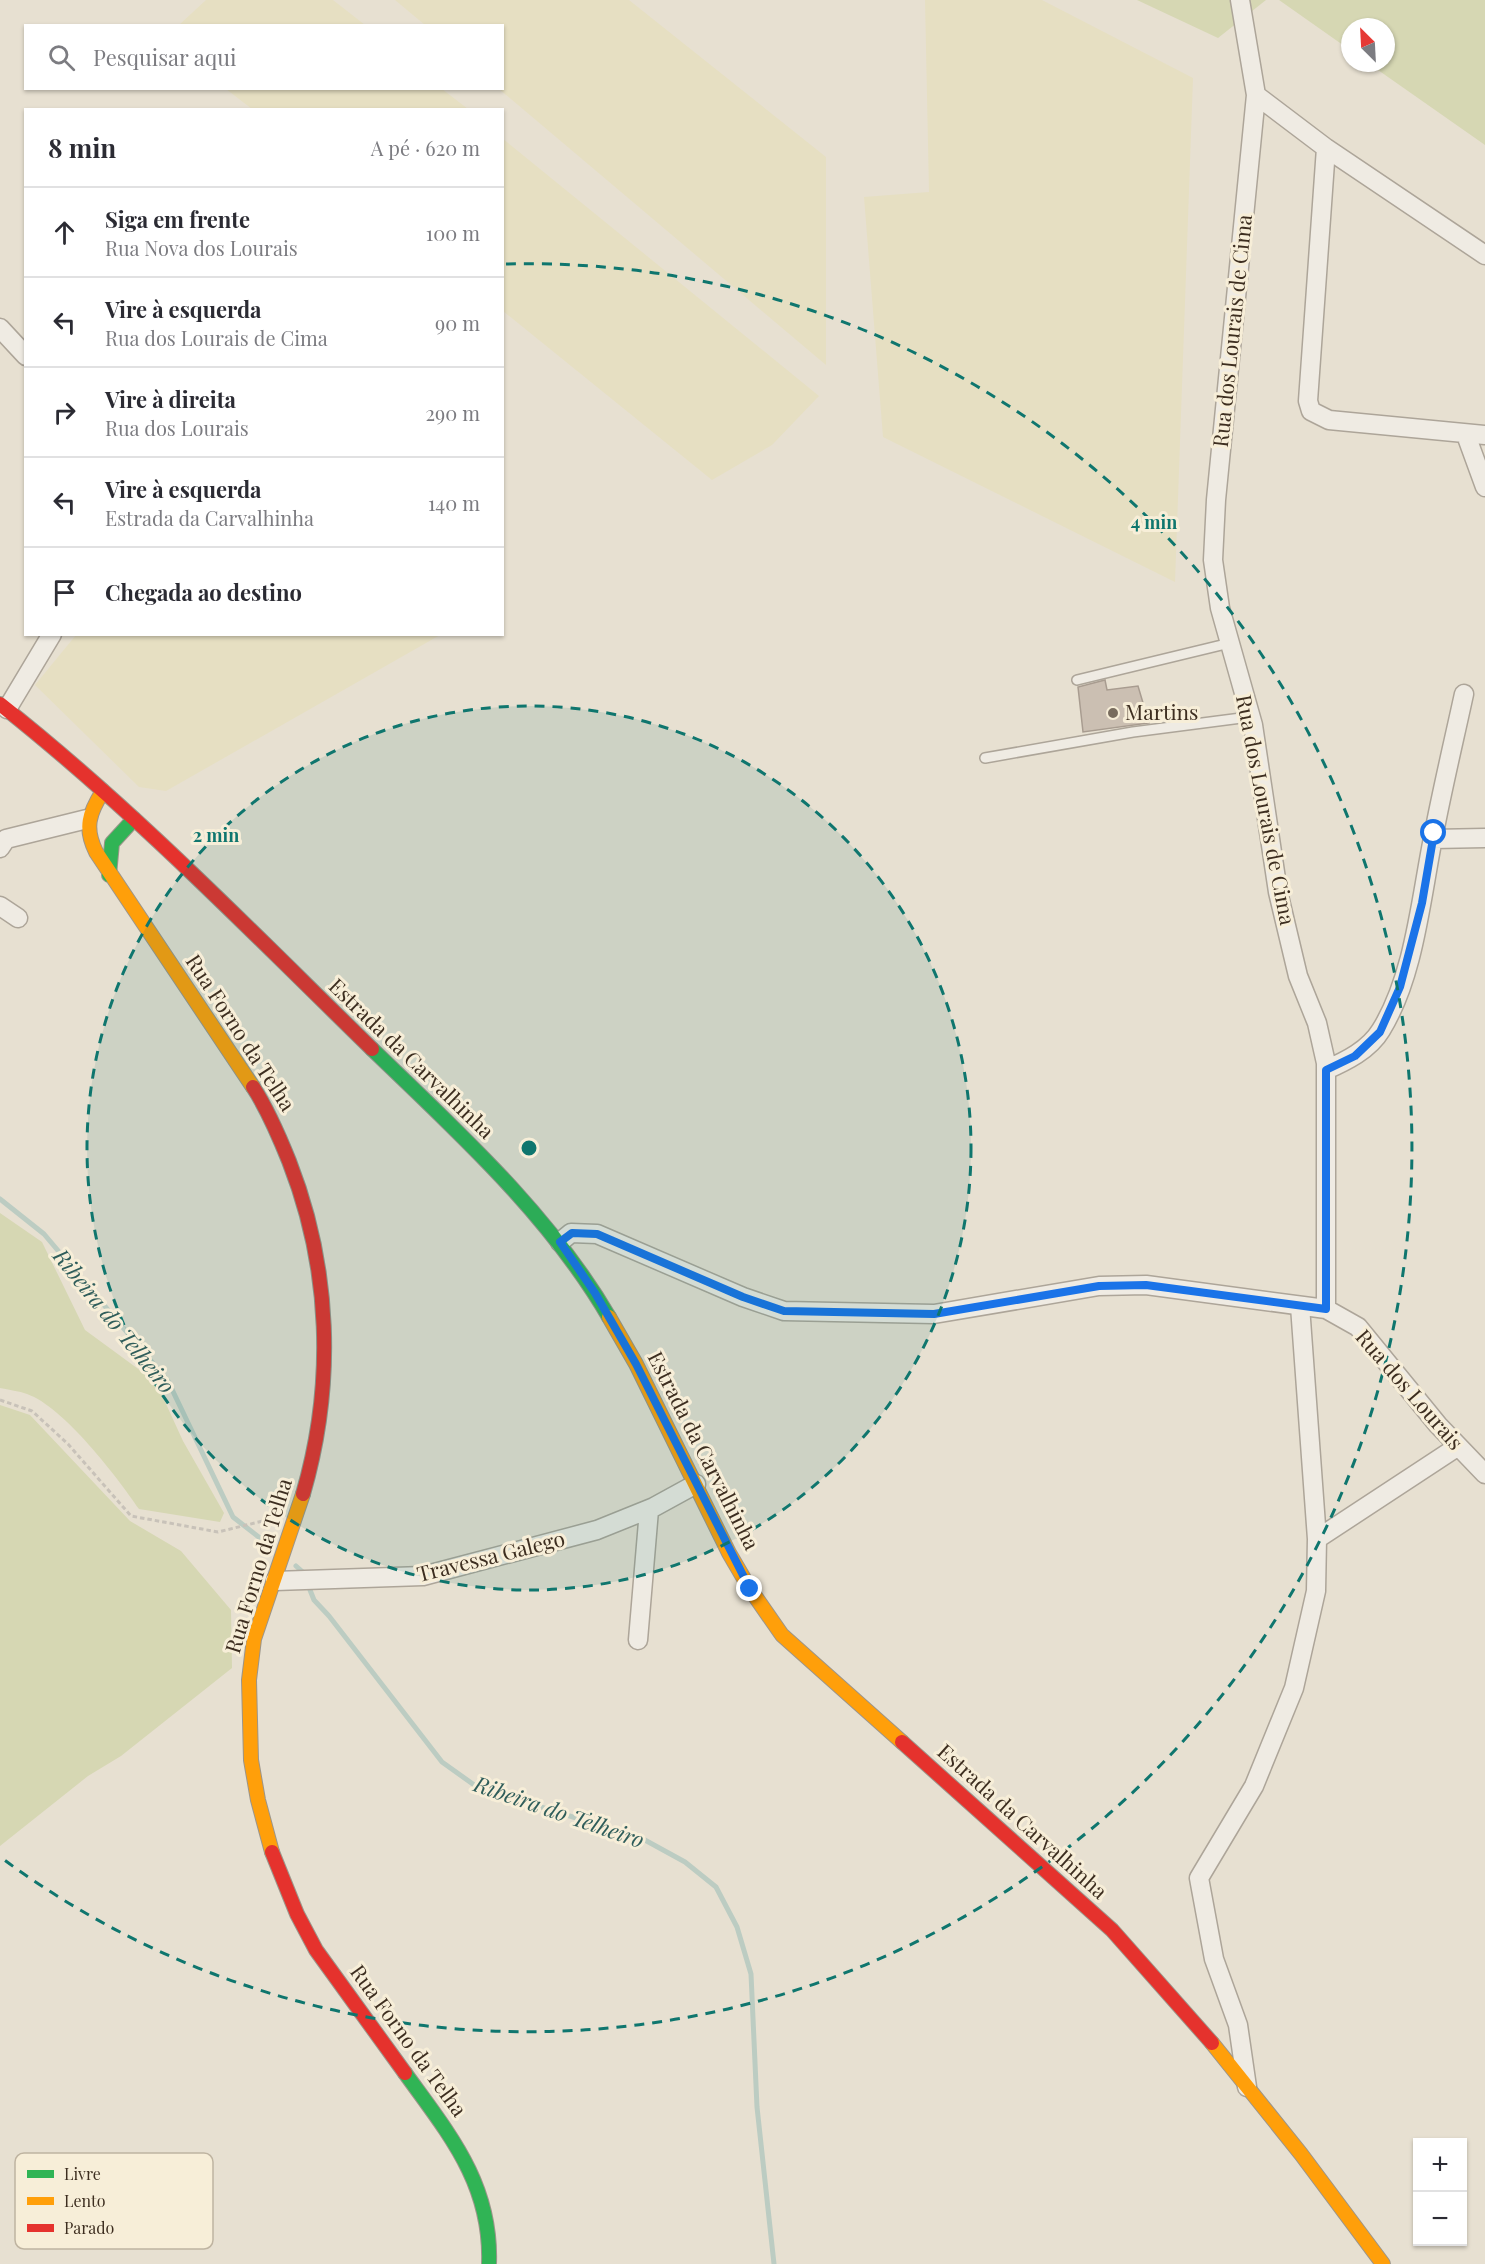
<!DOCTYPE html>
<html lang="pt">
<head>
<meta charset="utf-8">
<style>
  :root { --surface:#fff; --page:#f2f2f3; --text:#2b2b33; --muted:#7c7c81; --line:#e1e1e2 }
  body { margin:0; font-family:"Playfair Display",serif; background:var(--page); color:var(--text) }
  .controls { position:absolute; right:18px; bottom:18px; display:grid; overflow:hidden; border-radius:0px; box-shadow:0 2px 4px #0004 }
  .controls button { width:54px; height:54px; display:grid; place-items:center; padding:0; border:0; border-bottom:2px solid var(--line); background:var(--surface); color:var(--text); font:30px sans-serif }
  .compass { position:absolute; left:1341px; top:18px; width:54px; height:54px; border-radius:50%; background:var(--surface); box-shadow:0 2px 4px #0004; rotate:336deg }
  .stop { position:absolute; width:18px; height:18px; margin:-14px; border:4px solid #1a73e8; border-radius:50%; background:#fff }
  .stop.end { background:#1a73e8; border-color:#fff; box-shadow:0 2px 6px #0008 }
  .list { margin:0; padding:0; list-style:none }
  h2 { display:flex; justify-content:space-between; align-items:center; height:78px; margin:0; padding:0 24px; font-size:26px }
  h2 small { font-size:20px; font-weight:400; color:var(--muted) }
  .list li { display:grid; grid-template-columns:39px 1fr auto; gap:18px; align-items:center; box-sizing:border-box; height:90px; padding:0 24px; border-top:2px solid var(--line) }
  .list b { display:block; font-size:22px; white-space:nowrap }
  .list p { margin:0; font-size:20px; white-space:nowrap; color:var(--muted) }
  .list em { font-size:20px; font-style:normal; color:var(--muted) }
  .icon { flex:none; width:33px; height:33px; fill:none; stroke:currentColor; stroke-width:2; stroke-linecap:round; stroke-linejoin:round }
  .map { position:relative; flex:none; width:1485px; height:2264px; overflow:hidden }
  .search { position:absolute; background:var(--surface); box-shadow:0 2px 4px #0004; left:24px; top:24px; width:480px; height:66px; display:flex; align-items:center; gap:15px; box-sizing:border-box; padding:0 21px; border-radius:0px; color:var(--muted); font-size:22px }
  .panel { position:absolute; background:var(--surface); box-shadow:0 2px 4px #0004; left:24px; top:108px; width:480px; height:528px; border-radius:0px }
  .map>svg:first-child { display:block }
  .farmland { fill:#e6dfc2 }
  .green { fill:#d6d7b3 }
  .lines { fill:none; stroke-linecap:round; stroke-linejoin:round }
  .stream { stroke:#bcccc2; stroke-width:5 }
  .building { fill:#cbbfb2; stroke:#a89c90; stroke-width:1.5 }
  .lane-casing { stroke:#ada599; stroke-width:12 }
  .street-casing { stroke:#ada599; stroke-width:21 }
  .fast-casing { stroke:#9c958a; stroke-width:16 }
  .slow-casing { stroke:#9c958a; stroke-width:16 }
  .jam-casing { stroke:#9c958a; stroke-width:16 }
  .path { stroke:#c8c2b9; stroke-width:3; stroke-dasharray:4.5 3; stroke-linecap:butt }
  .lane { stroke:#efebe3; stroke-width:9 }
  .street { stroke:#efebe3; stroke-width:18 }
  .fast { stroke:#30b455; stroke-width:14 }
  .slow { stroke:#ff9f0a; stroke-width:14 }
  .jam { stroke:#e5322d; stroke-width:14 }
  .route { stroke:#1a73e8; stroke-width:8 }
  .ring { fill:none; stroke:#0f766e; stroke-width:3; stroke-dasharray:10 8 }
  .poi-dot { fill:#786c5e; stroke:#f7eed8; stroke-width:2 }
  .labels { text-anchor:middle; stroke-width:6; stroke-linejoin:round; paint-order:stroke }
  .street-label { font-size:21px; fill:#3d2e20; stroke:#f7eed8 }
  .poi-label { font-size:21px; fill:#3d2e20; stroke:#f7eed8; text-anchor:start }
  .water-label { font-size:22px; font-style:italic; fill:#2f5d5a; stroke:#f7eed8 }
  .key { fill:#f7eed8; stroke:#bfb4a1; stroke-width:1.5 }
  .key-label { font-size:16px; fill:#3d2e20 }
  .centre { fill:#0f766e; stroke:#f7eed8; stroke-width:3 }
  .ring-label { font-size:18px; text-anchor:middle; font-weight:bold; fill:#0f766e; stroke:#f7eed8; stroke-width:6; stroke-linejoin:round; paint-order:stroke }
</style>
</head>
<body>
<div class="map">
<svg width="1485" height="2264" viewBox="0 0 1485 2264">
  <rect width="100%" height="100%" fill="#e7e0d1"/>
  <path class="farmland" d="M 206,0 L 333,0 L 365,25 L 179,25 Z
    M 395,0 L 629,0 L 826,157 L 826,365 L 499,89 L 502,88 L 502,26 L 425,25 Z
    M 925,0 L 1042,0 L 1193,78 L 1175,582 L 883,437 L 864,197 L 929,192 Z
    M 226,89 L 442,89 L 468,109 L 252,109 Z
    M 502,138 L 819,396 L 772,445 L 712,480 L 503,311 Z
    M 440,635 L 166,791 L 139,787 L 35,685 L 76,635 Z"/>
  <path class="green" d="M 1137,0 L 1266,0 L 1218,38 Z
    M 1279,0 L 1485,0 L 1485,145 L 1368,63 L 1386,63 L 1386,27 L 1350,27 L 1350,50 Z
    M 0,1213 L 42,1242 L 85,1330 L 156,1382 L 183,1441 L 224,1513 L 220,1522 L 139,1509 C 117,1477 64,1407 27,1394 C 19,1391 9,1390 0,1388 Z
    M 0,1405 L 30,1415 L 130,1521 L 181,1551 L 231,1610 L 232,1668 L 121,1756 L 88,1776 L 0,1846 Z"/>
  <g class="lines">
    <path class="stream" d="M 0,1199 L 44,1234 L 168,1381 L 233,1517 L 269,1545
      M 296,1566 L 305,1574
      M 310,1590 L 314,1600 L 329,1616 L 442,1762 L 477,1787 L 643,1839 L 685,1862 L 716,1887 L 737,1927 L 751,1974 L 757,2107 L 774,2264"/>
  </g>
  <path class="building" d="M 1105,680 L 1107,690 L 1138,686 L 1149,723 L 1083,732 L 1078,687 Z"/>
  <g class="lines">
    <g class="lane-casing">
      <path id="lane" d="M 1077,680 L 1230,643
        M 985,758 L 1133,732 L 1249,717"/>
    </g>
    <g class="street-casing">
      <path id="street" d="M 1240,0 L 1256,95 L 1216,500 L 1213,560 L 1220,608 L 1253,725 L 1278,892 L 1298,976 L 1317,1023 L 1326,1063 L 1326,1309
        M 1256,95 L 1326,148 L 1485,255
        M 1326,148 L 1308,401 L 1311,411 L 1329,420 L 1485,435
        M 0,328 L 26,356
        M 1466,435 L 1485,487
        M 7,709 L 52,634
        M 1433,839 L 1485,838
        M 0,848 L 6,839 L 87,819
        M 0,906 L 18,918
        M 1326,1070 C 1346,1061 1369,1050 1381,1030 C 1415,975 1421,896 1434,833 C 1443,786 1454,740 1464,694
        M 560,1242 L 571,1233 L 597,1234 L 743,1297 L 784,1311 L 934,1314 L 1099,1286 L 1146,1285 L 1326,1309 L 1358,1327 L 1438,1425 L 1485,1474
        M 1317,1539 L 1457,1447
        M 275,1581 L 423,1576 L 597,1530 L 654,1507 L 696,1484
        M 638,1640 L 649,1510
        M 1247,2087 L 1238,2025 L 1214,1959 L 1199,1878 L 1254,1786 L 1294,1688 L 1316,1591 L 1317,1539 L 1300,1306"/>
    </g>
    <g class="fast-casing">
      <path id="fast" d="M 109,875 L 112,843 L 134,819
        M 372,1049 C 457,1131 549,1214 609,1317
        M 405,2073 C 449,2134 492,2184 489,2264"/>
    </g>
    <g class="slow-casing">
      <path id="slow" d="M 103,791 C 89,813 84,828 96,852 L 253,1087
        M 609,1317 L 636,1364 L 729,1553 L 750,1589 L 782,1635 L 902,1742
        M 272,1852 L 258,1800 L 251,1760 L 249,1680 L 254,1639 L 303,1494
        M 1212,2043 L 1301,2154 L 1383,2264"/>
    </g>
    <g class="jam-casing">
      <path id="jam" d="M 0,704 C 133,809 251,931 372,1049
        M 253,1087 C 268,1110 279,1136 289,1161 C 331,1268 335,1384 303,1494
        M 902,1742 L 1112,1930 L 1212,2043
        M 272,1852 L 297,1914 L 316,1950 L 405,2073"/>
    </g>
    <path class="path" d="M 0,1400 L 32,1411 L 68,1444 L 131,1516 L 218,1532 L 275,1518"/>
    <use href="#lane" class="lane"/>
    <use href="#street" class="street"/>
    <use href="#fast" class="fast"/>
    <use href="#slow" class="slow"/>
    <use href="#jam" class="jam"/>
  </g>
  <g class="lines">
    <path class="route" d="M 750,1589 L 636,1364 L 595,1293 L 560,1242 L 572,1233 L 597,1234 L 743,1297 L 784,1311 L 934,1314 L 1099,1286 L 1146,1285 L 1326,1309 L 1326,1070 L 1355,1056 L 1380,1032 L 1400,987 L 1422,903 L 1434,833"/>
  </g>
  <circle cx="529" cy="1148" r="442" fill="#0f766e" fill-opacity=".12"/>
  <g class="ring">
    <circle cx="529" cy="1148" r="442"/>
    <path d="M506 264A884 884 0 1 1 3 1859"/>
  </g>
  <circle class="poi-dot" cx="1113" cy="713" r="6"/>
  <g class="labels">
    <g class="street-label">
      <text transform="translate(1233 331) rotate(-84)" y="7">Rua dos Lourais de Cima</text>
      <text transform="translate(1265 810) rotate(79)" y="7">Rua dos Lourais de Cima</text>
      <text transform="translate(240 1033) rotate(57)" y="7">Rua Forno da Telha</text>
      <text transform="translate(411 1059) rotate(44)" y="7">Estrada da Carvalhinha</text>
      <text transform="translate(1409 1390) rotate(49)" y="7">Rua dos Lourais</text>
      <text transform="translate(703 1451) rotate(63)" y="7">Estrada da Carvalhinha</text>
      <text transform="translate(491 1557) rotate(-14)" y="7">Travessa Galego</text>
      <text transform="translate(259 1566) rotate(-73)" y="7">Rua Forno da Telha</text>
      <text transform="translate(1022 1822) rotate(42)" y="7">Estrada da Carvalhinha</text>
      <text transform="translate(408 2041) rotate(54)" y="7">Rua Forno da Telha</text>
    </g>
    <g class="poi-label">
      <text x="1125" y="720">Martins</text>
    </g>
    <g class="water-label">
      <text transform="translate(114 1321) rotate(51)" y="8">Ribeira do Telheiro</text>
      <text transform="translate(559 1812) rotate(19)" y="8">Ribeira do Telheiro</text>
    </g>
  </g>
  <rect x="15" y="2153" width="198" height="96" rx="9" class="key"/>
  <rect x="27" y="2170" width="27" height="8" fill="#30b455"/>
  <rect x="27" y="2197" width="27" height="8" fill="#ff9f0a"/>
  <rect x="27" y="2224" width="27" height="8" fill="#e5322d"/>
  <g class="key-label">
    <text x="64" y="2180">Livre</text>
    <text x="64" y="2207">Lento</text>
    <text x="64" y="2234">Parado</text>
  </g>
  <circle cx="529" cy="1148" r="9" class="centre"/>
  <g class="ring-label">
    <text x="1154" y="529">4 min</text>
    <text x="216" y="842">2 min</text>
  </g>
</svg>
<div class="controls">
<button>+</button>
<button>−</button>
</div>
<svg class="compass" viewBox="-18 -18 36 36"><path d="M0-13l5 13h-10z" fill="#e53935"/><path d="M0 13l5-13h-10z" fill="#7c7c81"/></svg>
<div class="stop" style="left:1434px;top:833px"></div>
<div class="stop end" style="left:750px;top:1589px"></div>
<div class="search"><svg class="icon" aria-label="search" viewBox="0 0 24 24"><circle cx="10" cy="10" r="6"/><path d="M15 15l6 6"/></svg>Pesquisar aqui</div>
<section class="panel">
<h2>8 min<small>A pé · 620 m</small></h2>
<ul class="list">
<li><svg class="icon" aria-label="ahead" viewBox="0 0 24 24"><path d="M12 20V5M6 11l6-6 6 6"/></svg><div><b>Siga em frente</b><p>Rua Nova dos Lourais</p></div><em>100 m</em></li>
<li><svg class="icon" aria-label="left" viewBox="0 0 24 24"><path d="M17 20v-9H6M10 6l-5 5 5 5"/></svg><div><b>Vire à esquerda</b><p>Rua dos Lourais de Cima</p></div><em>90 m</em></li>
<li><svg class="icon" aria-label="right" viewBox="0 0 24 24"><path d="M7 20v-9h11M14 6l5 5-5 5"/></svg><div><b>Vire à direita</b><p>Rua dos Lourais</p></div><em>290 m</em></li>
<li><svg class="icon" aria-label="left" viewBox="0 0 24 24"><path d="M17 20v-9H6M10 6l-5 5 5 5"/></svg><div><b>Vire à esquerda</b><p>Estrada da Carvalhinha</p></div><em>140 m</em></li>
<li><svg class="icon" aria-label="arrive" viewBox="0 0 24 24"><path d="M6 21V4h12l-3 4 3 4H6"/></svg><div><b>Chegada ao destino</b></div></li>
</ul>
</section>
</div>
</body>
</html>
